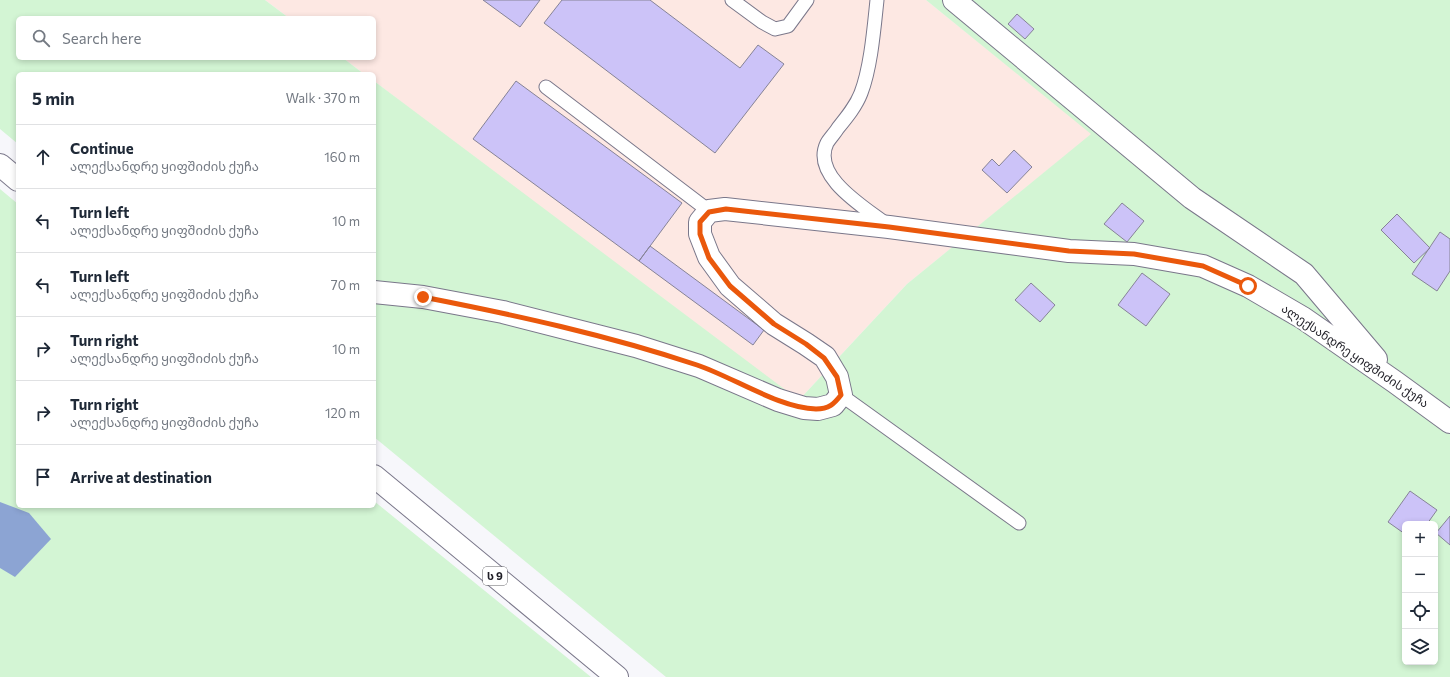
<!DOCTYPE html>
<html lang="en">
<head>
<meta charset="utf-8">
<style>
  :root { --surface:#fff; --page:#f2f2f3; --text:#1f2937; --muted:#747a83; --line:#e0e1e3 }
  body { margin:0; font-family:Commissioner,"Noto Sans Georgian",sans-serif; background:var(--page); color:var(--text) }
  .controls { position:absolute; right:12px; bottom:12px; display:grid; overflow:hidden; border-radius:6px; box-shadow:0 2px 6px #0003 }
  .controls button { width:36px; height:36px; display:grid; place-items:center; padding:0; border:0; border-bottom:1px solid var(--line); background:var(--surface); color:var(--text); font:20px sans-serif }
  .stop { position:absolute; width:12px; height:12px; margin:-9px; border:3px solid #ea580c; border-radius:50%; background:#fff }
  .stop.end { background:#ea580c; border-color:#fff; box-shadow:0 1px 4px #0008 }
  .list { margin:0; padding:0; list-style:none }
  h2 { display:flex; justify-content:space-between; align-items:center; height:52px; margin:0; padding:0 16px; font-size:17px }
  h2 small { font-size:13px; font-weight:400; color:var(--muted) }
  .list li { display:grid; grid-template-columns:26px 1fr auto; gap:12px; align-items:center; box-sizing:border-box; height:64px; padding:0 16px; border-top:1px solid var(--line) }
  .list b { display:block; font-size:15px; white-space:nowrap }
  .list p { margin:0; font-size:13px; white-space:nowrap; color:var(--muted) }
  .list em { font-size:13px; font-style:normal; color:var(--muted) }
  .icon { flex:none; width:22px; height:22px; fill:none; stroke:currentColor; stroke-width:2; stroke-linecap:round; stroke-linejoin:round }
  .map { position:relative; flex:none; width:1450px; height:677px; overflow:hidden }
  .search { position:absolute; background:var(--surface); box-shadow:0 2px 6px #0003; left:16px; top:16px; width:360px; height:44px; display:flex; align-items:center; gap:10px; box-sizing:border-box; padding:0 14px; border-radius:6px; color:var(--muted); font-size:15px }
  .panel { position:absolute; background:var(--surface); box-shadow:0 2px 6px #0003; left:16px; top:72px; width:360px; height:436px; border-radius:6px }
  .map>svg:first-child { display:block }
  .industrial { fill:#fde8e3 }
  .green { fill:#d3f5d4; fill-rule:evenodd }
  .water { fill:#8ca4d3 }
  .building { fill:#ccc3f8; stroke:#868396 }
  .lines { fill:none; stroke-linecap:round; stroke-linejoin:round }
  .service-casing { stroke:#7a778a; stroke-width:15 }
  .minor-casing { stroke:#7a778a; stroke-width:24 }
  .trunk-casing { stroke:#7a778a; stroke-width:24 }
  .service { stroke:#fff; stroke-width:13 }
  .minor { stroke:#fff; stroke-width:22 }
  .trunk { stroke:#fff; stroke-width:22 }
  .route { stroke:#ea580c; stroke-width:5 }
  .labels { text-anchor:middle; stroke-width:4; stroke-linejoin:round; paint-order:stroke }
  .shield { fill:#fff; stroke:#626267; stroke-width:1 }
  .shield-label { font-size:11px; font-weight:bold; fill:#1f1e26 }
  .street-label { font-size:12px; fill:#1f1e26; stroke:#fff }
</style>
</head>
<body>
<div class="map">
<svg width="1450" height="677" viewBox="0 0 1450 677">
  <rect width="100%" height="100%" fill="#f7f7fb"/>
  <path class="industrial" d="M 265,0 L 926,0 L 1092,134 L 907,284 L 799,400 L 671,310 L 374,81 L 374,74 L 364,74 L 343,58 L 374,58 L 374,18 L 289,18 Z"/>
  <path class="green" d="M 0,0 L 265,0 L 289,18 L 18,18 L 18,58 L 343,58 L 364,74 L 18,74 L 18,144 L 0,129 Z
    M 926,0 L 1450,0 L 1450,677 L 666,677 L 374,437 L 374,81 L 799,400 L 907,284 L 1091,134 ZM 1405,524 L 1435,524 L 1435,662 L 1405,662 Z
    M 0,189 L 18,204 L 18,506 L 374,506 L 374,501 L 591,677 L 0,677 Z"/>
  <path class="water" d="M 0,502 L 29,513 L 51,539 L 15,577 L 0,568 Z"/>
  <path class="building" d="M 483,0 L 540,0 L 520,27 Z
    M 562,0 L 650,0 L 740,68 L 758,45 L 784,64 L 715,153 L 544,23 Z
    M 1017,14 L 1034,29 L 1025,39 L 1008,24 Z
    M 516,81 L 682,203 L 639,261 L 473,139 Z
    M 1014,150 L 1032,167 L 1007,193 L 982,170 L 992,159 L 999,166 Z
    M 1122,203 L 1144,221 L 1127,242 L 1104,224 Z
    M 1397,214 L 1430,248 L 1414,263 L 1381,230 Z
    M 1440,232 L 1450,239 L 1450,271 L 1437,291 L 1412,274 Z
    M 650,246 L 764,330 L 753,345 L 639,261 Z
    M 1142,273 L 1170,294 L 1146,326 L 1118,305 Z
    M 1031,283 L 1055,305 L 1040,322 L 1015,300 Z
    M 1410,491 L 1437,510 L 1427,524 L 1405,524 L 1405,534 L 1388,522 Z
    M 1450,516 L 1450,545 L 1436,533 Z"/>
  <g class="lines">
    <g class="service-casing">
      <path id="service" d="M 732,0 L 762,22 L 775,29 L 788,26 L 807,0
        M 877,0 C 874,28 871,67 861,93 C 856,106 847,117 838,128 C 835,133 830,138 827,143 C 811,176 864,207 886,224
        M 546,87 L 709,211
        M 841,395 L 1019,523"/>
    </g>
    <g class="minor-casing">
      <path id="minor" d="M 954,0 L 1192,198 L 1304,274 L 1376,359
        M 374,292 L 423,297 L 503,312 L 636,346 L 699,366 L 778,400 L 804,408 L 818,409 L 833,405 L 841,395 L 837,377 L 825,357 L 806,344 L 774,324 L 730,286 L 709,257 L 700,234 L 700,222 L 709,211 L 725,209 L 889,227 L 1069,251 L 1134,254 L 1203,266 L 1248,286 L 1303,318 L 1395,382 L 1450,422"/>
    </g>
    <g class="trunk-casing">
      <path id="trunk" d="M 0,165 L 18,180
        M 374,476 L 617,677"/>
    </g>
    <use href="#service" class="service"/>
    <use href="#minor" class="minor"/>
    <use href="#trunk" class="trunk"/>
  </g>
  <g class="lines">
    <path class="route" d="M 423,297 C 515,315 607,335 697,365 C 733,377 779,408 816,409 C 829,409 834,404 841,395 L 837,377 L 824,358 L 806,344 L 774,324 L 730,286 L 709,258 L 700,234 L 700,222 L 709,212 L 726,209 L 889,227 L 1069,251 L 1134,254 L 1203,266 L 1248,286"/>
  </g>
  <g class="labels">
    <rect class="shield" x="483" y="567" width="24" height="18" rx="3"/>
    <g class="shield-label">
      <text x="495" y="580">ს 9</text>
    </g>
    <g class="street-label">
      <text transform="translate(1355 356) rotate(34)" y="4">ალექსანდრე ყიფშიძის ქუჩა</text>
    </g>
  </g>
</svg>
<div class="controls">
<button>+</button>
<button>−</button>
<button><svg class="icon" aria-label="locate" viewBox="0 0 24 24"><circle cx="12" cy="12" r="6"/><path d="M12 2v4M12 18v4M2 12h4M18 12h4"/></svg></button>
<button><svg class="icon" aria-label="layers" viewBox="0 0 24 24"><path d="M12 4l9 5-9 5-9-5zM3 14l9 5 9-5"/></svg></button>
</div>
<div class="stop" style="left:1248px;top:286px"></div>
<div class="stop end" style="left:423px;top:297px"></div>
<div class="search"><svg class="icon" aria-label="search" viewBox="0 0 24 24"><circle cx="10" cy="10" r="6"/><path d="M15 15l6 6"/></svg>Search here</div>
<section class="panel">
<h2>5 min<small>Walk · 370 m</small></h2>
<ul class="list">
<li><svg class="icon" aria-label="ahead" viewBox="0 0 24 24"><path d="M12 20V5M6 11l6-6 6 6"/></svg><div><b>Continue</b><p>ალექსანდრე ყიფშიძის ქუჩა</p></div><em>160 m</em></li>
<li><svg class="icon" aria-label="left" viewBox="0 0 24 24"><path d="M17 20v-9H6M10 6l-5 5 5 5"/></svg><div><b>Turn left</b><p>ალექსანდრე ყიფშიძის ქუჩა</p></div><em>10 m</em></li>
<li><svg class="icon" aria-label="left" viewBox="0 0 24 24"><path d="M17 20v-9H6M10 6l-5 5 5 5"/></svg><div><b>Turn left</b><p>ალექსანდრე ყიფშიძის ქუჩა</p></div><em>70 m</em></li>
<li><svg class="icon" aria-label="right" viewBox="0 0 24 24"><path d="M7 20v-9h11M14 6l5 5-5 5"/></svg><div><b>Turn right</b><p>ალექსანდრე ყიფშიძის ქუჩა</p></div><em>10 m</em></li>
<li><svg class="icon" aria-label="right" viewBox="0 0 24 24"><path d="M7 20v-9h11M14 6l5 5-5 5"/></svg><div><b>Turn right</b><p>ალექსანდრე ყიფშიძის ქუჩა</p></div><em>120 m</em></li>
<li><svg class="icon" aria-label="arrive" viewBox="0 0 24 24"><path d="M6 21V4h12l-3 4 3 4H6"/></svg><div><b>Arrive at destination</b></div></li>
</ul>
</section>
</div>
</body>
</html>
